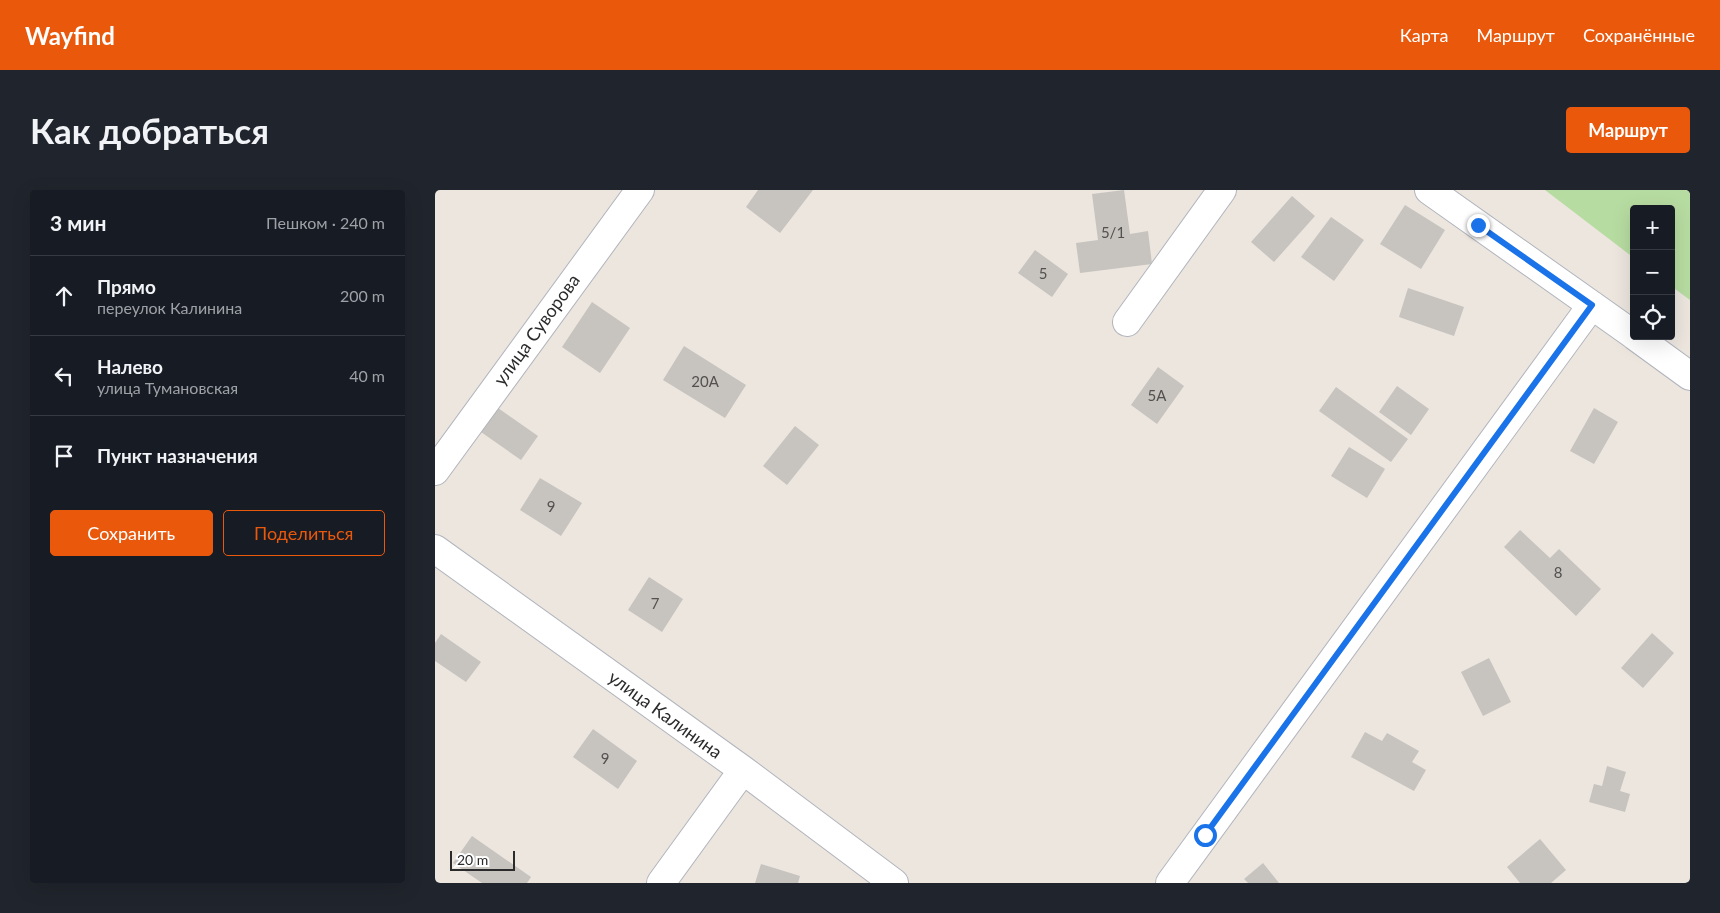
<!DOCTYPE html>
<html lang="ru">
<head>
<meta charset="utf-8">
<style>
  :root { --surface:#171b24; --page:#20242c; --text:#f1f3f6; --muted:#9ea1a6; --line:#363941; --accent:#ea580c }
  body { margin:0; font-family:Lato,sans-serif; background:var(--page); color:var(--text) }
  .controls { position:absolute; right:15px; top:15px; display:grid; overflow:hidden; border-radius:5px; box-shadow:0 5px 20px #0002 }
  .controls button { width:45px; height:45px; display:grid; place-items:center; padding:0; border:0; border-bottom:1px solid var(--line); background:var(--surface); color:var(--text); font:25px sans-serif }
  .scale { position:absolute; left:15px; bottom:12px; width:65px; box-sizing:border-box; padding-left:5px; border:2px solid #2b2b2b; border-top:0; font-size:14px; line-height:18px; white-space:nowrap; color:#2b2b2b; -webkit-text-stroke:4px #fff; paint-order:stroke }
  .stop { position:absolute; width:15px; height:15px; margin:-11px; border:4px solid #1a73e8; border-radius:50%; background:#fff }
  .stop.end { background:#1a73e8; border-color:#fff; box-shadow:0 1px 5px #0008 }
  .list { margin:0; padding:0; list-style:none }
  h2 { display:flex; justify-content:space-between; align-items:center; height:65px; margin:0; padding:0 20px; font-size:21px }
  h2 small { font-size:16px; font-weight:400; color:var(--muted) }
  .list li { display:grid; grid-template-columns:32px 1fr auto; gap:15px; align-items:center; box-sizing:border-box; height:80px; padding:0 20px; border-top:1px solid var(--line) }
  .list b { display:block; font-size:19px; white-space:nowrap }
  .list p { margin:0; font-size:16px; white-space:nowrap; color:var(--muted) }
  .list em { font-size:16px; font-style:normal; color:var(--muted) }
  .actions { display:flex; gap:10px; padding:15px 20px }
  .actions a { flex:1; padding:11px 0; border:1px solid var(--accent); border-radius:5px; text-align:center; font-size:18px; color:var(--accent) }
  .actions .main { background:var(--accent); color:#fff }
  .icon { flex:none; width:28px; height:28px; fill:none; stroke:currentColor; stroke-width:2; stroke-linecap:round; stroke-linejoin:round }
  .map { position:relative; flex:none; width:1255px; height:693px; overflow:hidden; border-radius:5px }
  header { display:flex; align-items:center; gap:30px; box-sizing:border-box; height:70px; padding:0 25px; background:var(--accent); color:#fff }
  header strong { font-size:24px }
  nav { display:flex; gap:28px; margin-inline-start:auto; font-size:18px }
  .intro { display:flex; align-items:center; justify-content:space-between; box-sizing:border-box; height:120px; padding:0 30px }
  h1 { margin:0; font-size:35px }
  .button { padding:12px 22px; border-radius:5px; background:var(--accent); color:#fff; font-size:18px; font-weight:700 }
  main { display:flex; gap:30px; padding:0 30px }
  aside { flex:1; background:var(--surface); border-radius:5px; box-shadow:0 5px 20px #0002 }
  .map>svg:first-child { display:block }
  .green { fill:#b7dca1 }
  .building { fill:#c7c3be }
  .lines { fill:none; stroke-linecap:round; stroke-linejoin:round }
  .minor-casing { stroke:#b2b5bd; stroke-width:30 }
  .minor { stroke:#fff; stroke-width:28 }
  .route { stroke:#1a73e8; stroke-width:6 }
  .labels { text-anchor:middle; stroke-width:5; stroke-linejoin:round; paint-order:stroke }
  .number-label { font-size:15px; fill:#525150 }
  .street-label { font-size:18px; fill:#2b2b2b; stroke:#fff }
</style>
</head>
<body>
<header>
<strong>Wayfind</strong>
<nav><a>Карта</a><a>Маршрут</a><a>Сохранённые</a></nav>
</header>
<div class="intro"><h1>Как добраться</h1><a class="button">Маршрут</a></div>
<main>
<aside>
<h2>3 мин<small>Пешком · 240 m</small></h2>
<ul class="list">
<li><svg class="icon" aria-label="ahead" viewBox="0 0 24 24"><path d="M12 20V5M6 11l6-6 6 6"/></svg><div><b>Прямо</b><p>переулок Калинина</p></div><em>200 m</em></li>
<li><svg class="icon" aria-label="left" viewBox="0 0 24 24"><path d="M17 20v-9H6M10 6l-5 5 5 5"/></svg><div><b>Налево</b><p>улица Тумановская</p></div><em>40 m</em></li>
<li><svg class="icon" aria-label="arrive" viewBox="0 0 24 24"><path d="M6 21V4h12l-3 4 3 4H6"/></svg><div><b>Пункт назначения</b></div></li>
</ul>
<div class="actions"><a class="main">Сохранить</a><a>Поделиться</a></div>
</aside>
<div class="map">
<svg width="1255" height="693" viewBox="0 0 1255 693">
  <rect width="100%" height="100%" fill="#ece6df"/>
  <path class="green" d="M 1110,0 L 1255,0 L 1255,110 L 1236,96 L 1236,19 L 1199,19 L 1199,68 Z"/>
  <path class="building" d="M 323,0 L 378,0 L 345,43 L 311,17 Z
    M 689,0 L 695,44 L 713,41 L 717,74 L 645,83 L 641,53 L 663,50 L 657,4 Z
    M 857,6 L 880,26 L 839,72 L 816,52 Z
    M 970,15 L 1010,40 L 986,79 L 945,54 Z
    M 896,27 L 929,50 L 899,91 L 866,67 Z
    M 600,60 L 633,84 L 617,107 L 583,83 Z
    M 973,98 L 1029,117 L 1019,146 L 964,127 Z
    M 157,112 L 195,138 L 165,183 L 127,157 Z
    M 249,156 L 311,195 L 290,228 L 228,190 Z
    M 723,177 L 749,196 L 722,234 L 696,215 Z
    M 962,196 L 994,219 L 976,245 L 944,222 Z
    M 901,197 L 973,249 L 956,272 L 884,221 Z
    M 63,218 L 103,246 L 86,270 L 46,242 Z
    M 1159,218 L 1183,232 L 1159,274 L 1135,261 Z
    M 360,236 L 384,255 L 352,295 L 328,276 Z
    M 914,257 L 950,279 L 932,308 L 896,286 Z
    M 105,288 L 147,313 L 126,346 L 85,320 Z
    M 1085,340 L 1115,368 L 1124,359 L 1166,399 L 1141,426 L 1069,357 Z
    M 214,387 L 248,409 L 227,442 L 193,420 Z
    M 1217,443 L 1239,463 L 1208,498 L 1186,478 Z
    M 6,444 L 46,472 L 31,492 L 0,471 L 0,453 Z
    M 1054,468 L 1076,512 L 1048,526 L 1026,482 Z
    M 158,539 L 202,571 L 183,599 L 138,567 Z
    M 930,542 L 947,551 L 952,543 L 984,561 L 977,572 L 991,580 L 979,601 L 916,567 Z
    M 1172,576 L 1191,582 L 1185,601 L 1195,604 L 1190,622 L 1154,612 L 1159,594 L 1167,596 Z
    M 37,646 L 96,687 L 92,693 L 47,693 L 18,673 Z
    M 1105,649 L 1131,680 L 1116,693 L 1085,693 L 1072,677 Z
    M 828,673 L 844,693 L 813,693 L 809,689 Z
    M 326,674 L 365,686 L 363,693 L 320,693 Z"/>
  <g class="lines">
    <g class="minor-casing">
      <path id="minor" d="M 994,0 L 1199,145
        M 692,132 L 787,0
        M 1200,146 L 1255,186
        M 0,281 L 205,0
        M 0,359 L 308,580 L 459,693
        M 226,693 L 308,580
        M 735,693 L 1157,115"/>
    </g>
    <use href="#minor" class="minor"/>
  </g>
  <g class="lines">
    <path class="route" d="M 770,645 L 1157,115 L 1043,35"/>
  </g>
  <g class="labels">
    <g class="number-label">
      <text x="678" y="48">5/1</text>
      <text x="608" y="89">5</text>
      <text x="270" y="197">20А</text>
      <text x="722" y="211">5А</text>
      <text x="116" y="322">9</text>
      <text x="1123" y="388">8</text>
      <text x="220" y="419">7</text>
      <text x="170" y="574">9</text>
    </g>
    <g class="street-label">
      <text transform="translate(102 140) rotate(-54)" y="6">улица Суворова</text>
      <text transform="translate(230 525) rotate(36)" y="6">улица Калинина</text>
    </g>
  </g>
</svg>
<div class="controls">
<button>+</button>
<button>−</button>
<button><svg class="icon" aria-label="locate" viewBox="0 0 24 24"><circle cx="12" cy="12" r="6"/><path d="M12 2v4M12 18v4M2 12h4M18 12h4"/></svg></button>
</div>
<div class="scale">20 m</div>
<div class="stop" style="left:770px;top:645px"></div>
<div class="stop end" style="left:1043px;top:35px"></div>
</div>
</main>
</body>
</html>
